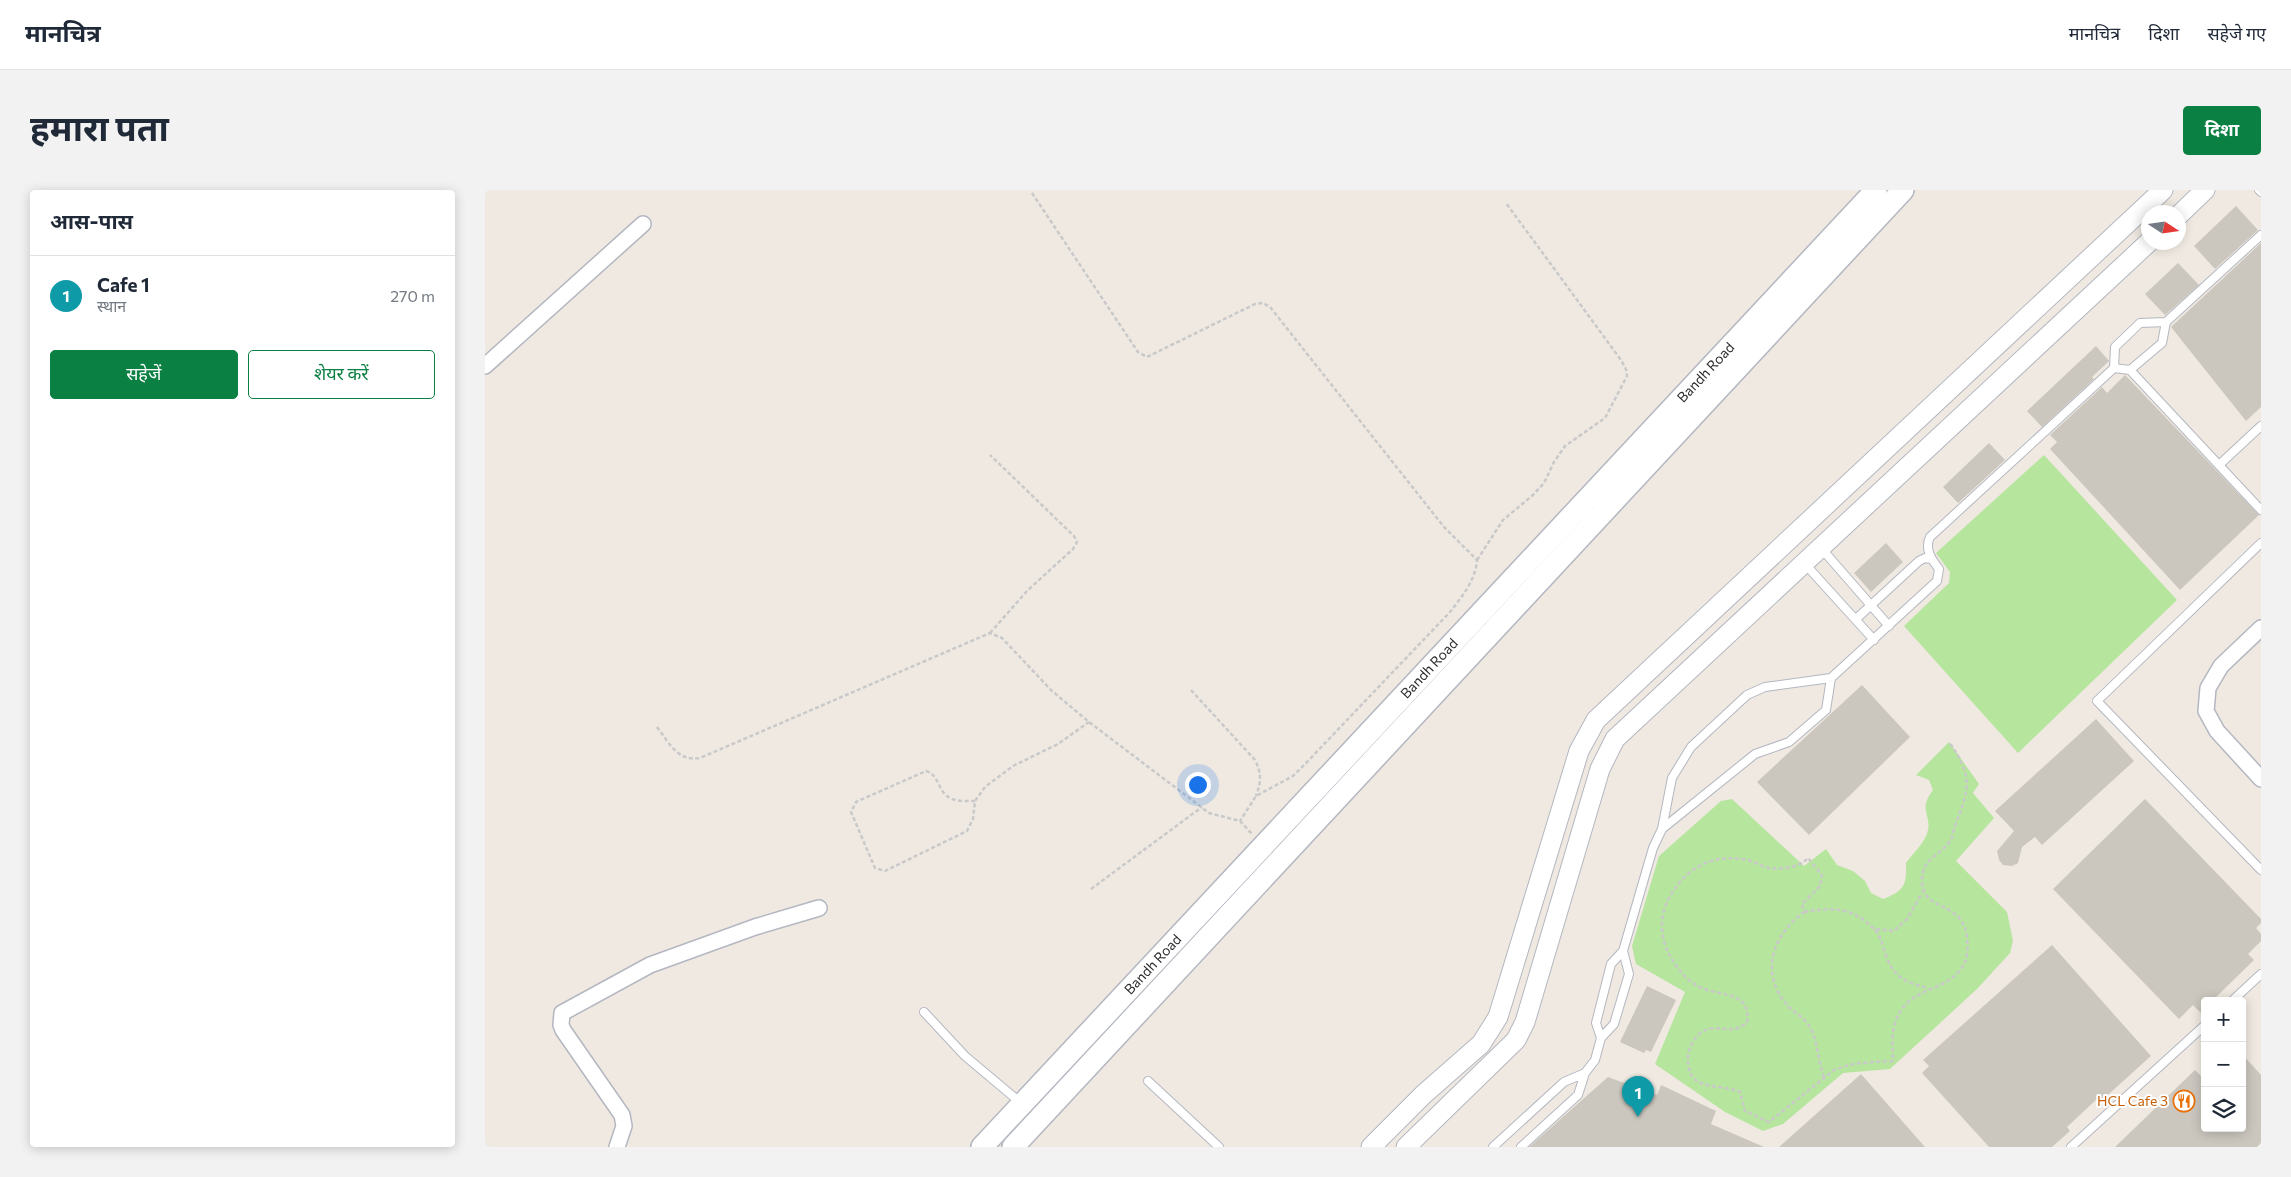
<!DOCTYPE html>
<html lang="hi">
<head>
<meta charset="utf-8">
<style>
  :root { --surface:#fff; --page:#f2f2f3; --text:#1f2937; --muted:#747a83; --line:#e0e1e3; --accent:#0b8043 }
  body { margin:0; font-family:Commissioner,"Noto Sans Devanagari",sans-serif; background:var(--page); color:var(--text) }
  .controls { position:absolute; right:15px; bottom:15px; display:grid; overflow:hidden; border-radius:5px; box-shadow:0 2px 12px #0003 }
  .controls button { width:45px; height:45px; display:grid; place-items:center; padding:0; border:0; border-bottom:1px solid var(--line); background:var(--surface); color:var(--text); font:25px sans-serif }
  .compass { position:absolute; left:1656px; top:15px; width:45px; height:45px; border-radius:50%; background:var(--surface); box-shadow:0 2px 12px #0003; rotate:102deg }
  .you { position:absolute; left:712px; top:594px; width:18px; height:18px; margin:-12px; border:4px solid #fff; border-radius:50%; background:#1a73e8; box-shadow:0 0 0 8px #1a73e833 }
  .badge { display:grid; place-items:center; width:32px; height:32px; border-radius:50%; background:var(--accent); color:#fff; font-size:16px; font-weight:700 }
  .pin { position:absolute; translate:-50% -41px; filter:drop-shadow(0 1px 2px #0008) }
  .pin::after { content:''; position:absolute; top:26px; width:18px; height:15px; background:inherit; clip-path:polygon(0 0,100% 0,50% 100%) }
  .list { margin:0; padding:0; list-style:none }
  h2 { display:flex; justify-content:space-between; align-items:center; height:65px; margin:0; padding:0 20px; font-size:21px }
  h2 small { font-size:16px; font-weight:400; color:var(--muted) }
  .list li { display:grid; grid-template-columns:32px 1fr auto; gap:15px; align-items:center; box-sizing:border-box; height:80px; padding:0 20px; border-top:1px solid var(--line) }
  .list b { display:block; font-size:19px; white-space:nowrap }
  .list p { margin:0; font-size:16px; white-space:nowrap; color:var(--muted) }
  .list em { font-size:16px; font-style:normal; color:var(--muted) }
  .actions { display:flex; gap:10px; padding:15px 20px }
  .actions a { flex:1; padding:11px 0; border:1px solid var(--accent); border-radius:5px; text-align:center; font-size:18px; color:var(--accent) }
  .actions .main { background:var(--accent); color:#fff }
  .icon { flex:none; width:28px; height:28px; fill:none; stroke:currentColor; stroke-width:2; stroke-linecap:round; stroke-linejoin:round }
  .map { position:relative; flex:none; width:1776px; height:957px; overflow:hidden; border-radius:5px }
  header { display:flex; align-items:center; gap:30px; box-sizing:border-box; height:70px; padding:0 25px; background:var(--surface); border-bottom:1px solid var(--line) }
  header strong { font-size:24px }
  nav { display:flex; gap:28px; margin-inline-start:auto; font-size:18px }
  .intro { display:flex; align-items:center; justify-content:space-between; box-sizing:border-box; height:120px; padding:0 30px }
  h1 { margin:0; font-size:35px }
  .button { padding:12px 22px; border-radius:5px; background:var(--accent); color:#fff; font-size:18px; font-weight:700 }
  main { display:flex; gap:30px; padding:0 30px }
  aside { flex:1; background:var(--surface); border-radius:5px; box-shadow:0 2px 12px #0003 }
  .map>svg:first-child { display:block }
  .green { fill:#b6e59e }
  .building { fill:#cbc7bf }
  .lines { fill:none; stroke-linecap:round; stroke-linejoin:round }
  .service-casing { stroke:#b4b7c1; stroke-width:10 }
  .minor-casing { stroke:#b4b7c1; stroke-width:18 }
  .tertiary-casing { stroke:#b4b7c1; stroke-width:21 }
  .secondary-casing { stroke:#b4b7c1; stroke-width:24 }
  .path { stroke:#c9c9c9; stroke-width:2.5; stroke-dasharray:4 2.5; stroke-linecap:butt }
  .service { stroke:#fff; stroke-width:8 }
  .minor { stroke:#fff; stroke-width:15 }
  .tertiary { stroke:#fff; stroke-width:19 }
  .secondary { stroke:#fff; stroke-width:21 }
  .labels { text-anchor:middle; stroke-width:4; stroke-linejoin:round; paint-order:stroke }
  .street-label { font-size:14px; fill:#2e2e2e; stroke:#fff }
  .food-label { font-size:14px; fill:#c56008; stroke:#fff; text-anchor:end }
</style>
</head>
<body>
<header>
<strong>मानचित्र</strong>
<nav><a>मानचित्र</a><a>दिशा</a><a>सहेजे गए</a></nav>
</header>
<div class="intro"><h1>हमारा पता</h1><a class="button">दिशा</a></div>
<main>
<aside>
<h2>आस-पास<small></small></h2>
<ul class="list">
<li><span class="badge" style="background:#0f9aa8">1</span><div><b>Cafe 1</b><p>स्थान</p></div><em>270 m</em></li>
</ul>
<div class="actions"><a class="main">सहेजें</a><a>शेयर करें</a></div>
</aside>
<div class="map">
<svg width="1776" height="957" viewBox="0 0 1776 957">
  <rect width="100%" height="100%" fill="#efe9e1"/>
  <path class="green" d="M 1559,265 L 1692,410 L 1533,563 L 1419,436 L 1464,393 L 1465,382 L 1451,363 Z
    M 1464,552 L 1494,594 L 1488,603 L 1509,628 L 1471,671 L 1522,722 L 1528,751 L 1525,763 L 1492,799 L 1405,879 L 1358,883 L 1298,934 L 1278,941 L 1240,922 L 1170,874 L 1200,802 L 1151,774 L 1147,756 L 1174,666 L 1236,611 L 1247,609 L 1319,676 L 1341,659 L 1352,675 L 1368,681 L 1380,691 L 1386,703 L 1398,709 C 1419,701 1422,695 1421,673 C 1428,663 1441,652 1443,640 C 1446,623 1433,620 1448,600 L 1444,590 L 1431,585 Z"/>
  <path class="building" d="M 1751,16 L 1773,40 L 1730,79 L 1709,56 Z
    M 1776,53 L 1776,217 L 1761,231 L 1686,137 Z
    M 1693,73 L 1714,95 L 1680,125 L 1660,104 Z
    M 1611,156 L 1624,171 L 1607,187 L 1609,189 L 1557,237 L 1542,221 Z
    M 1640,185 L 1774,325 L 1695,400 L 1565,259 L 1572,252 L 1565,245 L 1617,197 L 1622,203 Z
    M 1504,253 L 1520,270 L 1473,313 L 1458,297 Z
    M 1401,353 L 1418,372 L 1386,402 L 1369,383 Z
    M 1377,495 L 1425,547 L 1324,645 L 1272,592 Z
    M 1611,529 L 1649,571 L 1557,655 L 1550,647 L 1537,657 L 1533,673 L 1527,676 L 1518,675 L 1514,670 L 1512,661 L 1529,641 L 1510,621 Z
    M 1660,609 L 1776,729 L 1776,733 L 1771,738 L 1776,744 L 1776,751 L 1763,764 L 1769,770 L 1727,811 L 1720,811 L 1720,827 L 1708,815 L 1694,829 L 1568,699 Z
    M 1567,755 L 1666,866 L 1615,912 L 1612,909 L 1582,937 L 1585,941 L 1567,957 L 1504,957 L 1437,883 L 1444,876 L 1438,870 Z
    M 1162,796 L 1191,810 L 1166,862 L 1161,860 L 1159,863 L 1135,852 Z
    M 1757,864 L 1776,885 L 1776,953 L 1772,957 L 1630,957 L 1710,880 L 1720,890 L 1720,938 L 1757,938 Z
    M 1376,884 L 1440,957 L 1294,957 Z
    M 1123,887 L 1172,905 L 1176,895 L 1231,921 L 1226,934 L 1279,957 L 1044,957 Z"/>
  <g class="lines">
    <g class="service-casing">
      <path id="service" d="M 1774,0 L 1776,2
        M 1629,178 L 1645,180 L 1677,153 L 1681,132
        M 1645,180 L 1776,320
        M 1734,275 L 1776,236
        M 1776,353 L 1612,511 L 1776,680
        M 1336,358 L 1404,436
        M 1320,374 L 1389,450
        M 1371,429 L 1434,371 L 1440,368 L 1446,369
        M 1177,639 L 1270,564 L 1304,552 L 1341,520 L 1346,488
        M 1747,811 L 1776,784
        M 439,822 L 480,866 L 536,913
        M 1116,848 L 1111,833 L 1126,774 L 1138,761
        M 663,891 L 734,957
        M 1008,957 L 1079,892 L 1100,883
        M 1036,957 L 1093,905 L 1100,883 L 1110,870 L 1116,848 L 1129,834 L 1144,784 L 1138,761 L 1168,658 L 1177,639 L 1187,588 L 1206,557 L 1262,505 L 1280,497 L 1346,488 L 1452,391 L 1454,379 C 1447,370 1439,359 1445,347 L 1629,178 L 1630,157 L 1655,133 L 1681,132 L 1776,45
        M 1586,957 L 1720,835"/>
    </g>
    <g class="minor-casing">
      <path id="minor" d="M 0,176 L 158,34
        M 1776,438 L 1736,476 L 1723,498 L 1721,521 L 1732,541 L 1776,589
        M 132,957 L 139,936 L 137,925 L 78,840 L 76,835 L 77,823 L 165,775 L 270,737 L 334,718"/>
    </g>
    <g class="tertiary-casing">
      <path id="tertiary" d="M 1694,25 L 1720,0
        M 886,957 L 939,904 L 996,854 L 1013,827 L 1094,561 L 1111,530 L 1678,0
        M 921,957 L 1031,850 L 1040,832 L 1115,579 L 1130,549 L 1664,52"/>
    </g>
    <g class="secondary-casing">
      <g id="secondary">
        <path id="s1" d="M 497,957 L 1391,0"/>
        <path d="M 528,957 L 1418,0"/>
      </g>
    </g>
    <path class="path" d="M 547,3 L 653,162 L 662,167 L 770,114 L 778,113 L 785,117 L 959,337 L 992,370 C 991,389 977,407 965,422 L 822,572 L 808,586 L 771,606 L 755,631
      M 992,370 L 1018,330 L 1048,305 L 1059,293 L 1069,272 L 1080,256 L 1120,228 L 1142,186 L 1141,179 L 1136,170 L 1021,13
      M 505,443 L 543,400 L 588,359 L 592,352 L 589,346 L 505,265
      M 706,500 L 770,570 C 777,584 776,592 771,606
      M 172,537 C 184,553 193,572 215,568 L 505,443 L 517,448 L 567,501 L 604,532 L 724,623 L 755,631 L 767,644
      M 490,611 C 481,611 469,612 462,606 C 453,599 453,584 441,581 L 371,612 L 366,622 L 390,678 L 400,681 L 482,641 L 488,629 L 490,611 L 500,597 L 528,576 L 573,554 L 604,532
      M 606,699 L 717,617
      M 1319,722 C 1347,717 1368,717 1389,739 L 1409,741 L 1422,729 L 1437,703
      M 1390,740 C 1396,747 1397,754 1400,762 C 1407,786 1420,793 1443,798
      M 1339,887 C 1332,870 1334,849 1322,833 C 1317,826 1308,822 1302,815 C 1274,782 1288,745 1319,722 L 1317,714 L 1335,696 L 1337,685 L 1323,668 C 1315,677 1296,680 1284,678 C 1276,676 1270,672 1263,670 C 1228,663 1201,677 1184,708 C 1174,726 1175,748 1185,766 C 1192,778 1200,789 1213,796 C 1234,808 1267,799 1262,833 C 1258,835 1253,839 1248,839 C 1238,840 1227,835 1217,842 C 1210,846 1204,857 1203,865 C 1201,904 1231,892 1255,902 L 1260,921 L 1284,932 L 1349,880 C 1368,872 1387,872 1408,871 C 1408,859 1406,846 1410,833 C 1422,794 1464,804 1479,774 C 1483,767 1483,757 1482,748 C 1478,709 1438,723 1437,692 C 1436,668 1455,666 1465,651 C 1468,647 1468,640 1470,636 C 1484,599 1489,587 1464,552"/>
    <use href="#service" class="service"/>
    <use href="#minor" class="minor"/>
    <use href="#tertiary" class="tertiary"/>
    <use href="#secondary" class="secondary"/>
  </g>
  <defs>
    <g id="restaurant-ring" transform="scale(1.125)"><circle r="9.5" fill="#fff" stroke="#e8710a" stroke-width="1.5"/><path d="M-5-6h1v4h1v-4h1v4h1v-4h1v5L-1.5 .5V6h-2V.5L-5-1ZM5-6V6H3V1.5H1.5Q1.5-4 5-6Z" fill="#e8710a"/></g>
  </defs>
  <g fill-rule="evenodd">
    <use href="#restaurant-ring" x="1699" y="911"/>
  </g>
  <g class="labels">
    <g class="street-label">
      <text dy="5" stroke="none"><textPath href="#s1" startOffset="1060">Bandh Road</textPath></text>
      <text dy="5" stroke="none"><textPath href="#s1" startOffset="655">Bandh Road</textPath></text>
      <text dy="5" stroke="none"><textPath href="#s1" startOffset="250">Bandh Road</textPath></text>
    </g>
    <g class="food-label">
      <text x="1683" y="916">HCL Cafe 3</text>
    </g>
  </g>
</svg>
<div class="controls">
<button>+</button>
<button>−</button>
<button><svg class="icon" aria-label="layers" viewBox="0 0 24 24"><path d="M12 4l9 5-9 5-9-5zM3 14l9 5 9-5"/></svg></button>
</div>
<svg class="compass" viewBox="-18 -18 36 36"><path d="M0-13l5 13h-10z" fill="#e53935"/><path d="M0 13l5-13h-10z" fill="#747a83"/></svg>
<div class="you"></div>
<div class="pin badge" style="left:1153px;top:927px;background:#0f9aa8">1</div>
</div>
</main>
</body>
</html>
